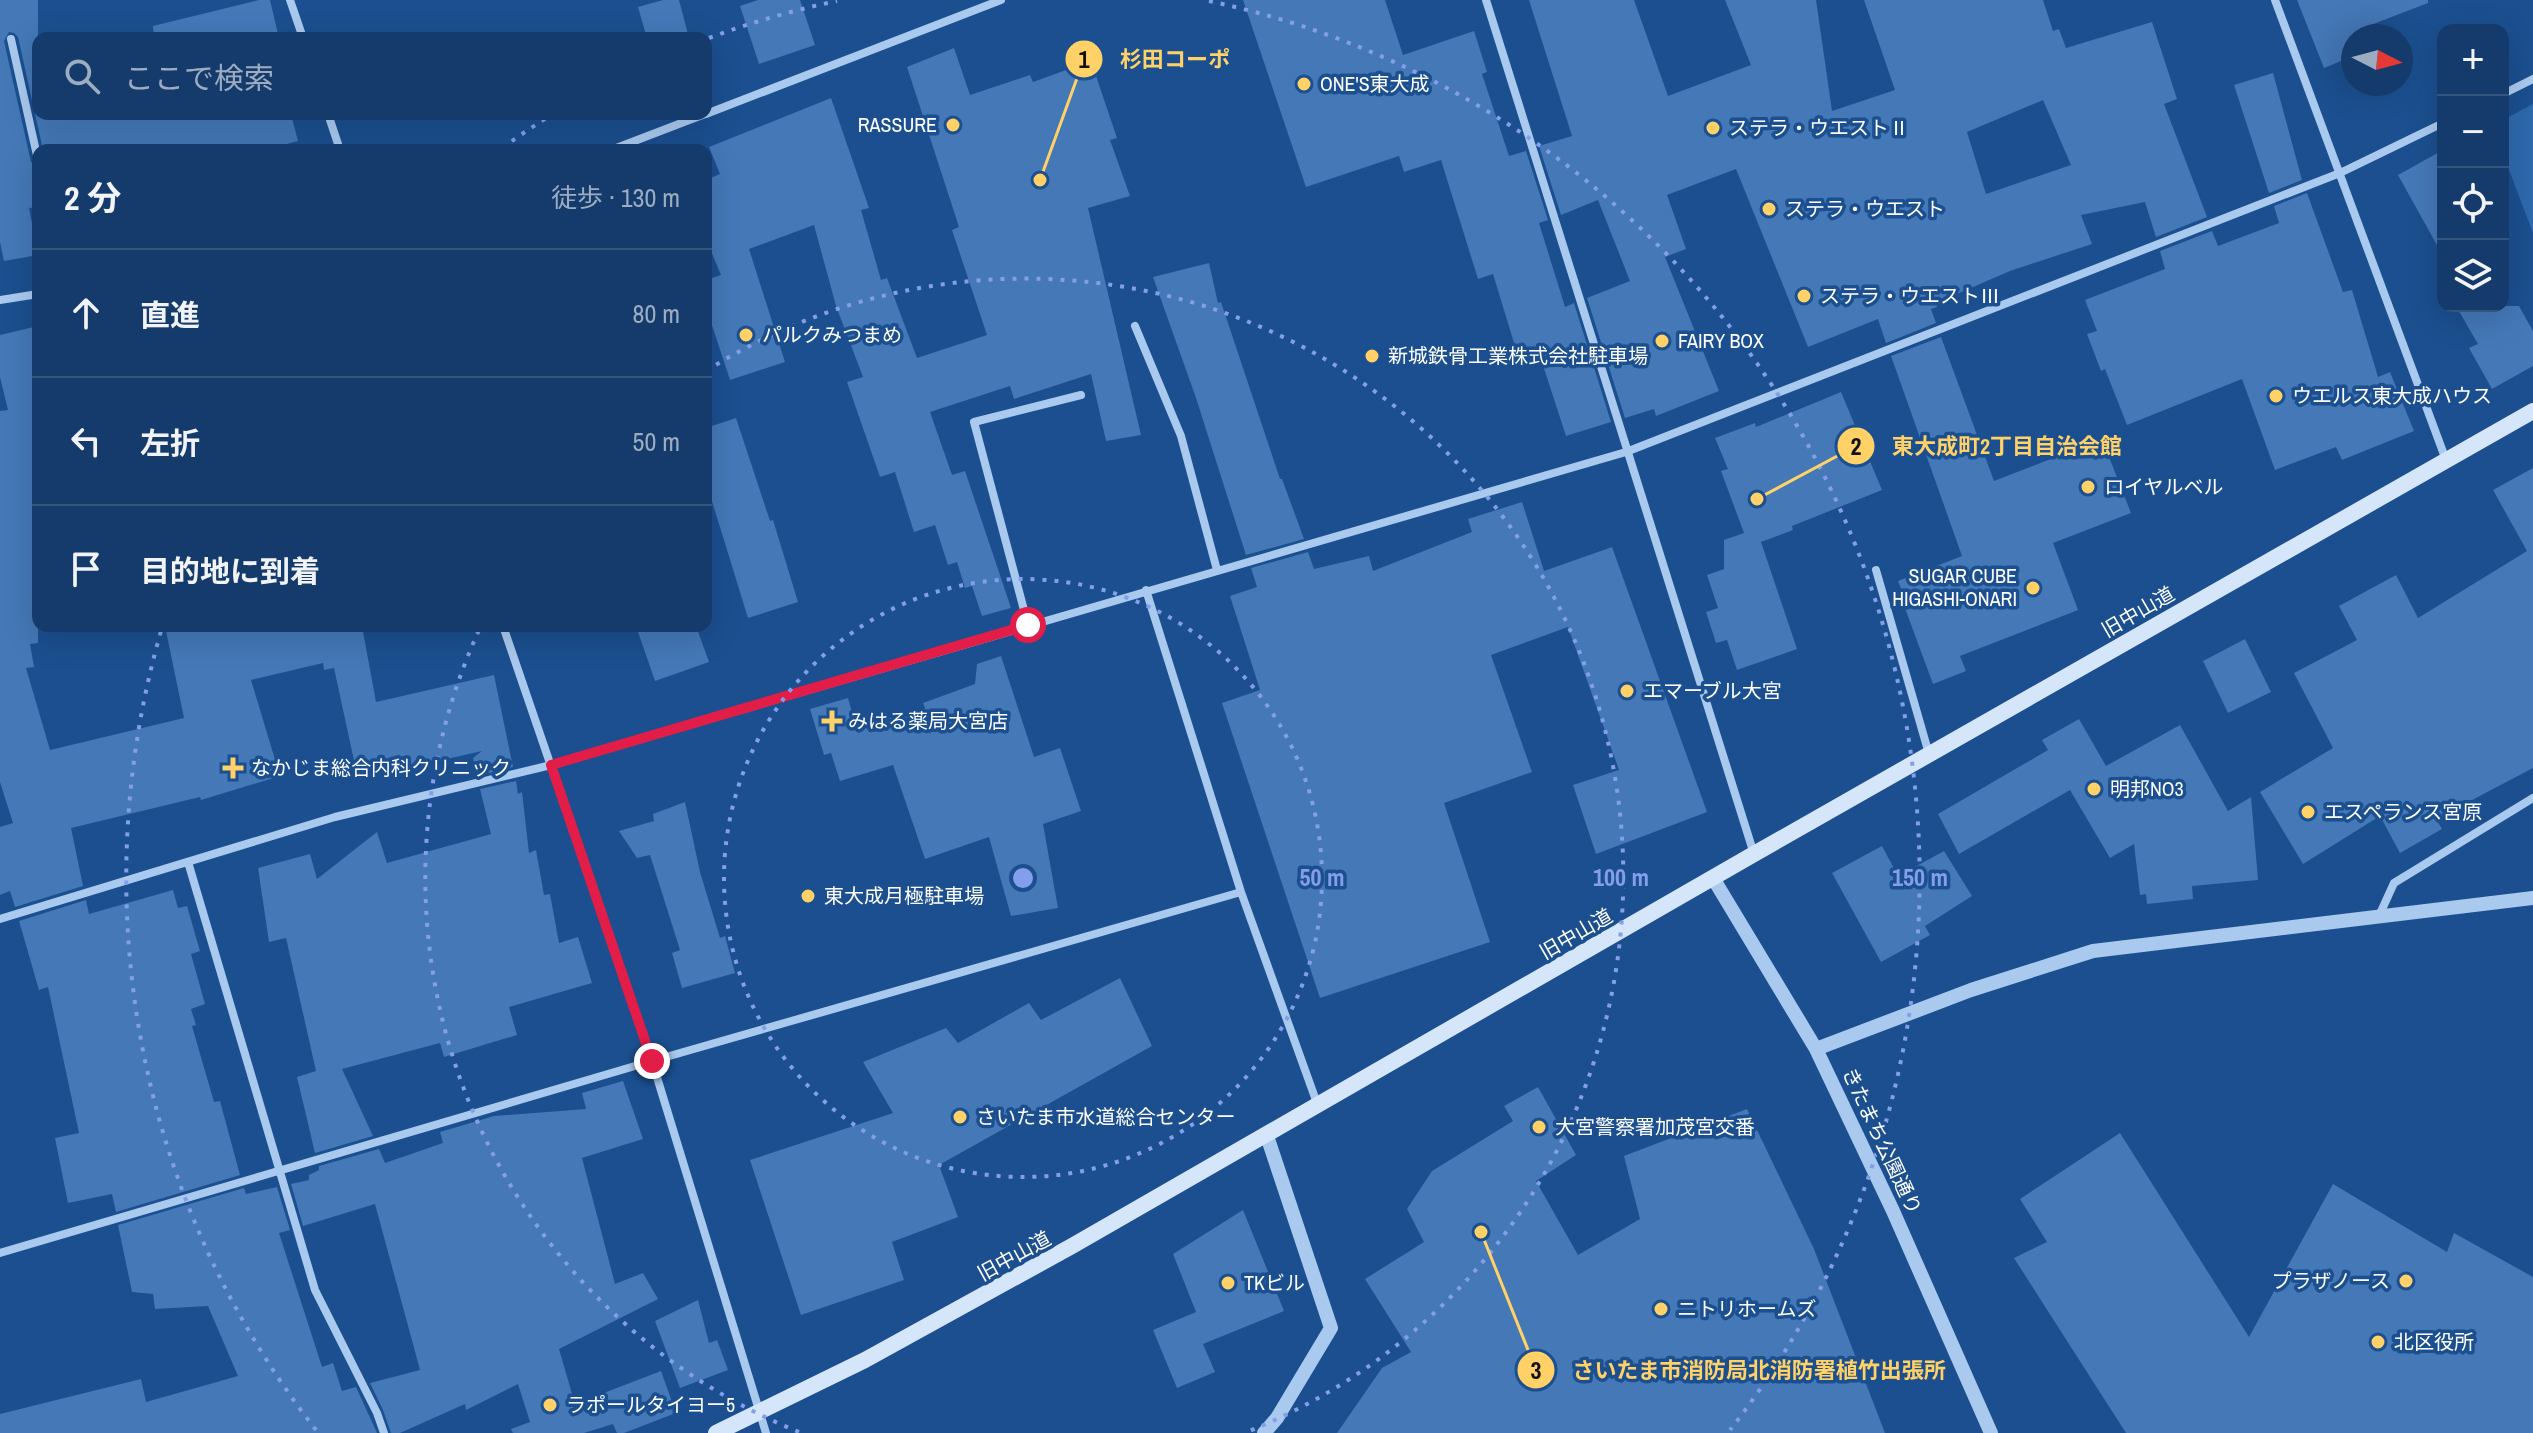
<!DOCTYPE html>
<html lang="ja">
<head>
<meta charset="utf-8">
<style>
  :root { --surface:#143b6b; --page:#1d4271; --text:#f1f3f6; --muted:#9dadc1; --line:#33557e }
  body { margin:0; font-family:"Archivo Narrow","Noto Sans JP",sans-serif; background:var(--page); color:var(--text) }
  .controls { position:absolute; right:24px; top:24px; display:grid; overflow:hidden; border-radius:16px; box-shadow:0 8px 32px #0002 }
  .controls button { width:72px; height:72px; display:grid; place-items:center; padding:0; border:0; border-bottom:2px solid var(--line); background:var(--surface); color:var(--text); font:40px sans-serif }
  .compass { position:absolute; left:2341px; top:24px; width:72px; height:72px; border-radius:50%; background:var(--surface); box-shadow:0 8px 32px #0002; rotate:96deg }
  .stop { position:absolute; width:24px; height:24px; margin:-18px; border:6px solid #e11d48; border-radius:50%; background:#fff }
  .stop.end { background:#e11d48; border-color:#fff; box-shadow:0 2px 8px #0008 }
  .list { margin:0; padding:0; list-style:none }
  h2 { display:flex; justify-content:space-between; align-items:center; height:104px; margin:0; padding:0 32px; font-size:34px }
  h2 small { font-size:26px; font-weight:400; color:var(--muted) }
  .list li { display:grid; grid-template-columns:52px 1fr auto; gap:24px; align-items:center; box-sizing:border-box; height:128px; padding:0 32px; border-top:2px solid var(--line) }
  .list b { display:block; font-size:30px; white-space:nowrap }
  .list em { font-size:26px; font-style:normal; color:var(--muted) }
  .icon { flex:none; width:44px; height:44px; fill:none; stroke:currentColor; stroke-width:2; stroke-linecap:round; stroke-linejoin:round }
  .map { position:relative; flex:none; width:2533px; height:1433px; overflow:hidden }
  .search { position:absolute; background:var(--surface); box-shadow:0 8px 32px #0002; left:32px; top:32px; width:680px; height:88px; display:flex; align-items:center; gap:20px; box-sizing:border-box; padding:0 28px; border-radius:16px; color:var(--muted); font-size:30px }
  .panel { position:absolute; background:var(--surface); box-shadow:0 8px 32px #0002; left:32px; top:144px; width:680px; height:488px; border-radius:16px }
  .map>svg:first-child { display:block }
  .green { fill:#2e69ad }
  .building { fill:#4478b7; fill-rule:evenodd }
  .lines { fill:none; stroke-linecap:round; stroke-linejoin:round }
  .minor { stroke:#a9c9ee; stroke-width:8 }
  .tertiary { stroke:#a9c9ee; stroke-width:14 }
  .secondary { stroke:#d6e6fa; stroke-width:16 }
  .route { stroke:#e11d48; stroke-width:10 }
  .ring { fill:none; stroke:#839eea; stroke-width:4; stroke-dasharray:4 8 }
  .poi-dot { fill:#ffd166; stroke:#1b4f8f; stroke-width:3 }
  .labels { text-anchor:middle; stroke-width:7; stroke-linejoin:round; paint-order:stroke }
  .poi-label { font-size:20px; fill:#fff; stroke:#1b4f8f; text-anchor:start }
  .street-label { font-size:20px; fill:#fff; stroke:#1b4f8f }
  .centre { fill:#839eea; stroke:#1b4f8f; stroke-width:4 }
  .ring-label { font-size:24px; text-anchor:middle; font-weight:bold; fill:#839eea; stroke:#1b4f8f; stroke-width:7; stroke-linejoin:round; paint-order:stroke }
  .leader { fill:none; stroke:#ffd166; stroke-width:3 }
  .callout-dot { fill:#ffd166; stroke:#1b4f8f; stroke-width:3 }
  .mark-label { font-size:24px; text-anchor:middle; font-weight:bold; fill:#111 }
  .callout-label { font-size:22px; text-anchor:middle; font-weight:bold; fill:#ffd166; stroke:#1b4f8f; stroke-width:7; stroke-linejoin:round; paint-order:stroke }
</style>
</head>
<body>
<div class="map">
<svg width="2533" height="1433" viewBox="0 0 2533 1433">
  <rect width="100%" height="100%" fill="#1b4f8f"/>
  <path class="green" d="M 2533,104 L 2533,233 L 2503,154 L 2503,120 Z"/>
  <path class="building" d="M 0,0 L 38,0 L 38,114 L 291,114 L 298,141 L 264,150 L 43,150 L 18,37 L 14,33 L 9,32 L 4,41 L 31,162 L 38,167 L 38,207 L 29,208 L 38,255 L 4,261 L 0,242 Z
    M 259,0 L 270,0 L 279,38 L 154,38 L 153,26 Z
    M 663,0 L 679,0 L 689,38 L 647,38 L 638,7 Z
    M 758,0 L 800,0 L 815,45 L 759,64 L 740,6 Z
    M 1243,0 L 1385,0 L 1403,55 L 1474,31 L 1487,72 L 1482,74 L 1509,156 L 1526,151 L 1548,220 L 1539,223 L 1565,307 L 1574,303 L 1611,422 L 1566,436 L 1538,350 L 1518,356 L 1493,274 L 1478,279 L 1441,160 L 1404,172 L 1399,156 L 1306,187 Z
    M 1529,0 L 1634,0 L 1668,96 L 1751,65 L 1725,0 L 1816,0 L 1832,111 L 1895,90 L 1864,0 L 2043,0 L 2053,31 L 2059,29 L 2066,48 L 2152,22 L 2177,99 L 2164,104 L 2207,217 L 2156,237 L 2145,202 L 2081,215 L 2092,244 L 2010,271 L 1936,303 L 1937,307 L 1931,309 L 1936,323 L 1886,343 L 1878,319 L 1808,347 L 1736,169 L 1667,195 L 1686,249 L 1665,257 L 1719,391 L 1656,416 L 1654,409 L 1625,418 L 1587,298 L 1630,281 L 1598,200 L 1561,215 L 1539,146 L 1572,136 ZM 2043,100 L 2071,165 L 1986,194 L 1967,132 Z
    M 2297,0 L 2428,0 L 2428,3 L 2368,26 L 2372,36 L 2353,36 L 2353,56 L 2324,68 Z
    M 954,48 L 970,95 L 1030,75 L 1033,82 L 1091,61 L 1117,138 L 1110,140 L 1130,196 L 1088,208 L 1141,435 L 1106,441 L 1091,374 L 1014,399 L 1010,386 L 930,412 L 952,475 L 965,471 L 1011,608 L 982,616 L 972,586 L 965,588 L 957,562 L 948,565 L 935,525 L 914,532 L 895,472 L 880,477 L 847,382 L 863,377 L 836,306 L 814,225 L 749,249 L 785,362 L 730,380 L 706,307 L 706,280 L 721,275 L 706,239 L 706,180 L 720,174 L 709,147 L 831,98 L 869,208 L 861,210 L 881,280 L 887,278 L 917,358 L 987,335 L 952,230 L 959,227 L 907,67 Z
    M 2273,73 L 2302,180 L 2269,193 L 2234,85 Z
    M 2443,150 L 2443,256 L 2398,175 Z
    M 2307,193 L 2343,292 L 2352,290 L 2378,377 L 2390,372 L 2414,431 L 2342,460 L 2336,447 L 2275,470 L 2242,379 L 2127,425 L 2105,369 L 2101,371 L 2087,334 L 2097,331 L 2085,300 L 2165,269 L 2160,251 L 2212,231 L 2218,246 L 2279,223 L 2274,206 Z
    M 1209,263 L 1218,303 L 1221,302 L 1280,479 L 1282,479 L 1304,539 L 1246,555 L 1196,398 L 1153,277 Z
    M 2456,306 L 2519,306 L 2533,331 L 2533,366 L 2492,389 L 2469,348 L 2478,344 Z
    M 38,326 L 38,643 L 30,644 L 34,667 L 26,668 L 50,750 L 184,718 L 165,626 L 362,626 L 376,702 L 494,675 L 513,767 L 477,776 L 473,758 L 482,751 L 358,779 L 334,668 L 324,670 L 323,663 L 251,680 L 280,776 L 201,800 L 200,797 L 71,828 L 83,886 L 15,907 L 10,891 L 0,895 L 0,827 L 13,823 L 0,782 L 0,411 L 8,410 L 0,377 L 0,335 Z
    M 1941,337 L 1994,481 L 2102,439 L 2131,513 L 2053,543 L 2078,610 L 1960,656 L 1966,671 L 1933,684 L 1899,592 L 1902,591 L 1898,581 L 1962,556 L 1891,356 Z
    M 1841,392 L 1882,490 L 1792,526 L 1793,530 L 1761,542 L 1797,649 L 1737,670 L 1727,640 L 1716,643 L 1706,612 L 1718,608 L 1707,575 L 1724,569 L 1724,540 L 1744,533 L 1721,471 L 1728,469 L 1715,438 L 1755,423 L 1756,427 Z
    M 736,418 L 770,521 L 773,520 L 798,602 L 748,618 L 711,498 L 706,500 L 706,428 Z
    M 2533,468 L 2533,768 L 2436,819 L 2442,829 L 2400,853 L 2380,816 L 2303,864 L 2260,792 L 2333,748 L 2294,673 L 2357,640 L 2339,606 L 2396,575 L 2418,618 L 2527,551 L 2493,490 Z
    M 1522,502 L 1544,571 L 1612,547 L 1707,812 L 1596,854 L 1573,785 L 1619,770 L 1568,627 L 1491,655 L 1532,772 L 1444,803 L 1490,942 L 1320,998 L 1222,703 L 1260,690 L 1230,596 L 1257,587 L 1251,568 L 1308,552 L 1314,569 L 1369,556 L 1373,571 L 1472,532 L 1468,519 Z
    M 636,626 L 696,626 L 709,662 L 655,681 Z
    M 2245,639 L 2271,692 L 2228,713 L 2203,661 Z
    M 1001,656 L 1034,757 L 1060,748 L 1081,811 L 1043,824 L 1058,908 L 1011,916 L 989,837 L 925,859 L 893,765 L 840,781 L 831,753 L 824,755 L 810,709 L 848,698 L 856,727 L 925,708 L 923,703 L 975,684 L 977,664 Z
    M 2079,719 L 2106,766 L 2180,725 L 2228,811 L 2251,797 L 2258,880 L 2192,886 L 2193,899 L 2147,904 L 2146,894 L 2140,895 L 2134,844 L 2110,858 L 2070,790 L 1959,854 L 1938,814 L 2048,750 L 2042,740 Z
    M 516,781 L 518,794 L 522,792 L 529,853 L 536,850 L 544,895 L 550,894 L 559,943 L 578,937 L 592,983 L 509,1007 L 517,1035 L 444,1057 L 440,1043 L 342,1069 L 373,1136 L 315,1153 L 297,1077 L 316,1071 L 286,938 L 269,942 L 258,868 L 310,854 L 317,879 L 377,832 L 387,863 L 491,834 L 480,789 Z
    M 685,802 L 700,872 L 720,938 L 725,936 L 735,973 L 682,988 L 672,953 L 680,950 L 650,855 L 637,858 L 619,831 L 654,821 L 653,814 Z
    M 1882,846 L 1898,876 L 1944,851 L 1972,896 L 1925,926 L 1930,935 L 1881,962 L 1832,873 Z
    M 173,890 L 178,908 L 187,906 L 200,951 L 191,954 L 205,1004 L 191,1009 L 196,1025 L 192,1026 L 214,1102 L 220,1101 L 240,1175 L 116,1212 L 112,1194 L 68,1203 L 55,1138 L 79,1133 L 48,987 L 39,990 L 19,921 L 86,900 L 89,914 Z
    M 1120,978 L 1152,1046 L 939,1165 L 958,1217 L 892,1242 L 904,1280 L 801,1315 L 750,1160 L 893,1113 L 863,1062 L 946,1028 L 958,1043 L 1029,1003 L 1041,1020 Z
    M 623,1081 L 643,1139 L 582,1158 L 615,1284 L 643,1273 L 658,1299 L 559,1349 L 575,1404 L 661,1371 L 676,1413 L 624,1433 L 617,1433 L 613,1424 L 584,1433 L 513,1433 L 511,1429 L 530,1422 L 518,1384 L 466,1410 L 465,1404 L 400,1433 L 391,1433 L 383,1410 L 370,1383 L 420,1370 L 375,1204 L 303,1226 L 291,1184 L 309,1180 L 309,1175 L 319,1170 L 319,1166 L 379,1149 L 385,1163 L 443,1143 L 440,1132 L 494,1116 L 586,1109 L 582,1093 Z
    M 1538,1087 L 1576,1155 L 1536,1181 L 1578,1255 L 1640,1219 L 1624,1156 L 1747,1109 L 1814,1249 L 1885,1433 L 1337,1433 L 1382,1368 L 1411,1352 L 1365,1279 L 1424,1242 L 1407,1209 L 1432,1171 L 1513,1121 L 1504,1106 Z
    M 2120,1133 L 2249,1337 L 2333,1184 L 2447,1252 L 2454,1233 L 2533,1277 L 2533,1433 L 2126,1433 L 2014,1258 L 2047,1242 L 2020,1199 Z
    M 277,1187 L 290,1230 L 279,1233 L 322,1367 L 333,1363 L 342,1391 L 356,1387 L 377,1433 L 0,1433 L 0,1414 L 141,1379 L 146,1402 L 238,1376 L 208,1306 L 155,1309 L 153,1294 L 132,1292 L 118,1225 L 244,1188 L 246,1194 Z
    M 1243,1210 L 1284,1311 L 1203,1344 L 1215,1372 L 1177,1388 L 1153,1330 L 1196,1312 L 1173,1254 Z
    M 698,1300 L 709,1343 L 717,1340 L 728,1370 L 680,1388 L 655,1321 Z"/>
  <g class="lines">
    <path class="minor" d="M 290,0 L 303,38
      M 1486,0 L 1754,854
      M 2275,0 L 2446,460
      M 11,39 L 38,160
      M 2503,94 L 2533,79
      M 328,114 L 340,150
      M 706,114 L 1001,0
      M 611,150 L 705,114
      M 0,300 L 38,294
      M 1135,326 L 1181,436 L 1217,570
      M 1876,570 L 1929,754
      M 1146,590 L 1241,892 L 1318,1106
      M 1028,625 L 974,422 L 1081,395
      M 503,626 L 652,1061 L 766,1433
      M 188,862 L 315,1290 L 377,1413 L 384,1433
      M 2379,916 L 2394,883 L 2533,798
      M 0,919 L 335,817 L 551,765 L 1626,452 L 2340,173 L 2443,123
      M 0,1253 L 652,1061 L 1241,892"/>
    <path class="tertiary" d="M 1713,878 L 1816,1049 L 1893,1211 L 1991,1433
      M 1816,1049 L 1971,990 L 2093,951 L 2533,898
      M 1264,1433 L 1277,1418 L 1331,1328 L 1267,1136"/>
    <path class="secondary" d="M 716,1433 L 865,1360 L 1072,1246 L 1754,854 L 2533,411"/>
  </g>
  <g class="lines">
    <path class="route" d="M 652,1061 L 551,765 L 1028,625"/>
  </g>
  <g class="ring">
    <circle cx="1023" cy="878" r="299"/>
    <path d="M799 1432A598 598 0 0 1 479 630M706 371A598 598 0 1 1 1247 1432"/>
    <path d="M316 1430A897 897 0 0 1 161 631M502 148A897 897 0 0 1 548 117M709 38A897 897 0 0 1 837 1M1209 1A897 897 0 0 1 1730 1430"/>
  </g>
  <g class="poi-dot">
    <circle cx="1304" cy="84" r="8"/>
    <circle cx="953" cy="125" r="8"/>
    <circle cx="1713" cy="128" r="8"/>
    <circle cx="1769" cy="209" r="8"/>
    <circle cx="1804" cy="296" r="8"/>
    <circle cx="746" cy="335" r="8"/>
    <circle cx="1662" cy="341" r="8"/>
    <circle cx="1372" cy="356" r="8"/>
    <circle cx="2276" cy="396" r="8"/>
    <circle cx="2088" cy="487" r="8"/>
    <circle cx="2033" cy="588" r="8"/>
    <circle cx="1627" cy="691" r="8"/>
    <path d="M828 709h8v8h8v8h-8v8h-8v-8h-8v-8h8z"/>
    <path d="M229 756h8v8h8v8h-8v8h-8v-8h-8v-8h8z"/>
    <circle cx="2094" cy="789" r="8"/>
    <circle cx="2308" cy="812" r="8"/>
    <circle cx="808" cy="896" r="8"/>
    <circle cx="960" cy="1117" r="8"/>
    <circle cx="1539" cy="1127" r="8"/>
    <circle cx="2406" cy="1281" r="8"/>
    <circle cx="1228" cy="1283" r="8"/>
    <circle cx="1661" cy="1309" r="8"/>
    <circle cx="2378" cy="1342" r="8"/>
    <circle cx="550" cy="1405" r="8"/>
  </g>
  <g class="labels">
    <g class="poi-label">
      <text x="1320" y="91">ONE'S東大成</text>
      <text x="937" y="132" text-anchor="end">RASSURE</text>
      <text x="1729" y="135">ステラ・ウエストⅡ</text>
      <text x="1785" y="216">ステラ・ウエスト</text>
      <text x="1820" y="303">ステラ・ウエストⅢ</text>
      <text x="762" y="342">パルクみつまめ</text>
      <text x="1678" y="348">FAIRY BOX</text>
      <text x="1388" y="363">新城鉄骨工業株式会社駐車場</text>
      <text x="2292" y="403">ウエルス東大成ハウス</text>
      <text x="2104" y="494">ロイヤルベル</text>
      <text x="2017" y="583" text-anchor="end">SUGAR CUBE<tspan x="2017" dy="23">HIGASHI-ONARI</tspan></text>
      <text x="1643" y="698">エマーブル大宮</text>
      <text x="848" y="728">みはる薬局大宮店</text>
      <text x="251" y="775">なかじま総合内科クリニック</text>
      <text x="2110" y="796">明邦NO3</text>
      <text x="2324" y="819">エスペランス宮原</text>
      <text x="824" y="903">東大成月極駐車場</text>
      <text x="976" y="1124">さいたま市水道総合センター</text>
      <text x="1555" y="1134">大宮警察署加茂宮交番</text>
      <text x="2390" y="1288" text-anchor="end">プラザノース</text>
      <text x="1244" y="1290">TKビル</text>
      <text x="1677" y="1316">ニトリホームズ</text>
      <text x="2394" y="1349">北区役所</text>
      <text x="566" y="1412">ラポールタイヨー5</text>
    </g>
    <g class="street-label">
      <text transform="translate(2138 612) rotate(-30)" y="7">旧中山道</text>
      <text transform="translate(1576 934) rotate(-30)" y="7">旧中山道</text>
      <text transform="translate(1882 1141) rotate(65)" y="7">きたまち公園通り</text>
      <text transform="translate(1014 1256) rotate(-29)" y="7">旧中山道</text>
    </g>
  </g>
  <circle cx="1023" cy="878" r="12" class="centre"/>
  <g class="ring-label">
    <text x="1322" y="886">50 m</text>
    <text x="1621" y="886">100 m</text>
    <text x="1920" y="886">150 m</text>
  </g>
  <path class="leader" d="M1040 180L1084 59M1757 499L1856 446M1481 1232L1536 1370"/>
  <g class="callout-dot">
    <circle cx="1040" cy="180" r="8"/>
    <circle cx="1757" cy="499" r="8"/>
    <circle cx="1481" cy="1232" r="8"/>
    <circle cx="1084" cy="59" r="20"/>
    <circle cx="1856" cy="446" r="20"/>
    <circle cx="1536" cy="1370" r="20"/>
  </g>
  <g class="mark-label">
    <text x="1084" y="68">1</text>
    <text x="1856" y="455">2</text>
    <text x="1536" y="1379">3</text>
  </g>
  <g class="callout-label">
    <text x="1175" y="67">杉田コーポ</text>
    <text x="2007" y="454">東大成町2丁目自治会館</text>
    <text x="1759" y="1378">さいたま市消防局北消防署植竹出張所</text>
  </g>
</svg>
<div class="controls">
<button>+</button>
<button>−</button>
<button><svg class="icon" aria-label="locate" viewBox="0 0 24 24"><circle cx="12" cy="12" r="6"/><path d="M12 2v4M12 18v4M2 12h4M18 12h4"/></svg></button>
<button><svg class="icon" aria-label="layers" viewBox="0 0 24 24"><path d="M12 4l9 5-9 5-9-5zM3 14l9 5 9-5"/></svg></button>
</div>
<svg class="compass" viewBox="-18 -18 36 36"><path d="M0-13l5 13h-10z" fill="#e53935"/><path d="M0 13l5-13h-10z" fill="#9dadc1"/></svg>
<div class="stop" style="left:1028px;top:625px"></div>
<div class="stop end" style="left:652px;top:1061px"></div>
<div class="search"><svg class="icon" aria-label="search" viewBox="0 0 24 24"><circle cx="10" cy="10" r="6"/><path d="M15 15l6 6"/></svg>ここで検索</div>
<section class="panel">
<h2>2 分<small>徒歩 · 130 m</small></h2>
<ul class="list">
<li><svg class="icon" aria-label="ahead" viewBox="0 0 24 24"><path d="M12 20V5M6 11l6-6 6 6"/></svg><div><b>直進</b></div><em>80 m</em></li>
<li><svg class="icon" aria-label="left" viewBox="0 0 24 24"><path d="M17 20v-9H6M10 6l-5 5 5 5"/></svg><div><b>左折</b></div><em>50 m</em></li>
<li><svg class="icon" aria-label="arrive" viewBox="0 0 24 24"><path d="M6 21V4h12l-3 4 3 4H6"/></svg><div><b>目的地に到着</b></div></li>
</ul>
</section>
</div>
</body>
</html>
